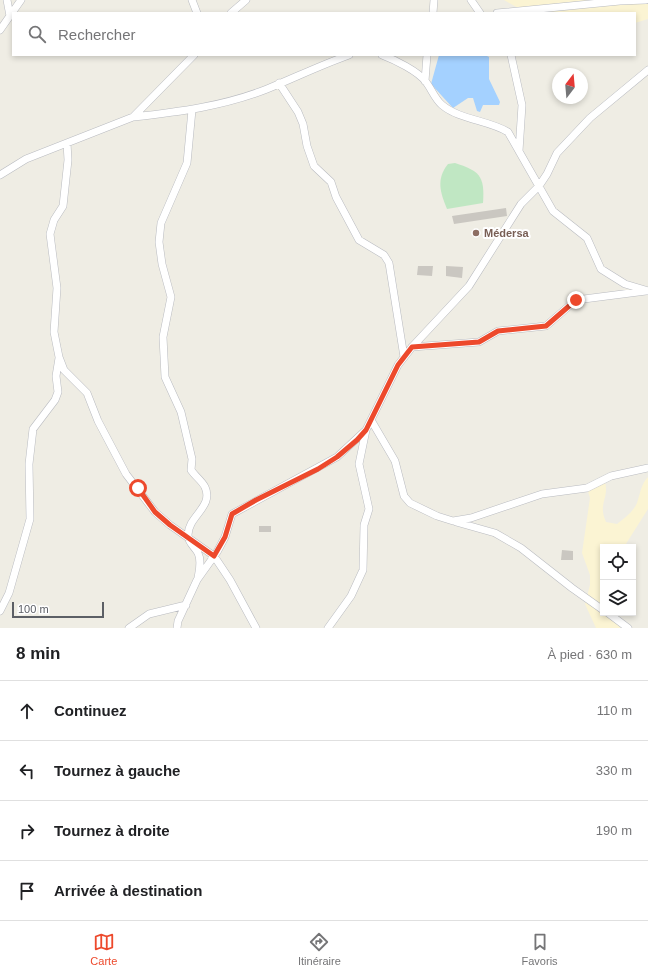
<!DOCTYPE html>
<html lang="fr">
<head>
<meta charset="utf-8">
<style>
  :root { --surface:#fff; --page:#f2f2f2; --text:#202124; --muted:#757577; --line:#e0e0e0; --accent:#ed492c }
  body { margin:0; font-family:Arial,sans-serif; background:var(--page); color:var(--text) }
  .controls { position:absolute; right:12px; bottom:12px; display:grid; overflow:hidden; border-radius:0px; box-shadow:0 2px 6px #0003 }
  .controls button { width:36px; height:36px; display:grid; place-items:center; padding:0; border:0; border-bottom:1px solid var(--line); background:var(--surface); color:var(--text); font:20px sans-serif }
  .compass { position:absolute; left:552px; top:68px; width:36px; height:36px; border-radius:50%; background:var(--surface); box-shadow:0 2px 6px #0003; rotate:16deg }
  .scale { position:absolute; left:12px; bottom:10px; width:92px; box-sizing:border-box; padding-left:4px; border:2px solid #5c5f65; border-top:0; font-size:11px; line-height:14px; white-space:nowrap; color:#5c5f65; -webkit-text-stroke:3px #fff; paint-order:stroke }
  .stop { position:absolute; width:12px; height:12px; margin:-9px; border:3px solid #ed492c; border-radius:50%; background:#fff }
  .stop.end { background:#ed492c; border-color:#fff; box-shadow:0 1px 4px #0008 }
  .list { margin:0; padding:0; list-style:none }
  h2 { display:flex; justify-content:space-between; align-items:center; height:52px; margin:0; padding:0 16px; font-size:17px }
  h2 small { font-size:13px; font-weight:400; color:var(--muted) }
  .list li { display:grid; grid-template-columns:26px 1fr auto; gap:12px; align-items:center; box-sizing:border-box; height:60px; padding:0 16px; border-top:1px solid var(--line) }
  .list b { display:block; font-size:15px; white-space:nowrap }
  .list em { font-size:13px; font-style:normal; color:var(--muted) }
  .icon { flex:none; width:22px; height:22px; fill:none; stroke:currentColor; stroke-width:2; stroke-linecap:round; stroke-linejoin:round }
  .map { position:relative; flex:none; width:648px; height:628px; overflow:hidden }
  .search { position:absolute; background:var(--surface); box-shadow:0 2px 6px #0003; left:12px; right:12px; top:12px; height:44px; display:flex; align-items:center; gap:10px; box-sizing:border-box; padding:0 14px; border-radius:0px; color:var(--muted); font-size:15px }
  .sheet { height:292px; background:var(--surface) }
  nav { display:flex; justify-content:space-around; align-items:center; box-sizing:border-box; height:56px; border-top:1px solid var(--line); background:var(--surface); font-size:11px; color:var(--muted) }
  nav a { display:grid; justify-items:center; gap:2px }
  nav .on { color:var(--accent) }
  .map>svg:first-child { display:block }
  .green { fill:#c0e7c3 }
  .sand { fill:#fbf4d3 }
  .water { fill:#a4d1ff }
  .building { fill:#cac7c1 }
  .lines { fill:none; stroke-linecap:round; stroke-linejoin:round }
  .minor-casing { stroke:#b9bbc0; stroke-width:8 }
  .minor { stroke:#fff; stroke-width:7 }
  .route { stroke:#ed492c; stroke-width:5 }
  .education-dot { fill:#8d6e63; stroke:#fff; stroke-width:1.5 }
  .labels { text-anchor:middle; stroke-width:4; stroke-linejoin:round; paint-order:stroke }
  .education-label { font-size:11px; font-weight:bold; fill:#785e54; stroke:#fff; text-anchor:start }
</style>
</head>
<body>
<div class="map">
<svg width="648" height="628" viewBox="0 0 648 628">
  <rect width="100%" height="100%" fill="#efede4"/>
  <path class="green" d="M 455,163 C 479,171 485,175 483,203 L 447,209 C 440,192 436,179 448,164 Z"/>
  <path class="sand" d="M 504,0 L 648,0 L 648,19 L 635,23 L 635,13 L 527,13 Z
    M 648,477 L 648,509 L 624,547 L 603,547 L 603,613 L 619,613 L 620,628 L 596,628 L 585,604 L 590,585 L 590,575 L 582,553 L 590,498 L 587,488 L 604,479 C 611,497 597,503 606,522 L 617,524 C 625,518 633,512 637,503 C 640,494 641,484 648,477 Z"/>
  <path class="water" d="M 439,55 L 485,55 L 489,57 L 489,79 L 500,102 L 499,105 L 483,105 L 480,112 L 477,111 L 473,98 L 468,98 L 453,108 L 431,84 Z"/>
  <path class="building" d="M 506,208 L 507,216 L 454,224 L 452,216 Z
    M 418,266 L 433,266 L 432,276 L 417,275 Z
    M 446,266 L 463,267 L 462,278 L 446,276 Z
    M 259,526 L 271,526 L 271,532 L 259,532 Z
    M 562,550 L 573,551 L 573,560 L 561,560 Z"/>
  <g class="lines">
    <g class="minor-casing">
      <path id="minor" d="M 7,0 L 10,16
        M 192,0 L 197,13
        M 471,0 L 480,13
        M 231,13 L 246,0
        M 433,13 L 434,0
        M 497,13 L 620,1 L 646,0
        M 0,30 L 21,0
        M 382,55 C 395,60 418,71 426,82 C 432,90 435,99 442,105 C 460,120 488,120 508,132 L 553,211 L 587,238 L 601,269 L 625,284 L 648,291
        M 511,55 L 522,105 L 519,151
        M 425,81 L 427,55
        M 279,83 L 298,112 L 303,124 L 307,146 L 314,166 L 331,182 L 336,197 L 359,240 L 384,255 L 389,263 L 404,357
        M 192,110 L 187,163 L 161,223 L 159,242 L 162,264 L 171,297 L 163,337 L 165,377 L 181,412 L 192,459 L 191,470 C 195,476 202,481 205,487 C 214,507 188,516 188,535 C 188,543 195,547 198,553 C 202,561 199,571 198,578
        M 133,117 C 179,112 224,106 267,89 C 294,78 321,65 349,55
        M 67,143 L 68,160 L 63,206 L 54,220 L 50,234 L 57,288 L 54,332 L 59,357 L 64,370 L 87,393 L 98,421 L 126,474 L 155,512 L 170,525 L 214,556 L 230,580 L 256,628
        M 0,175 L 26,159 L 133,117 L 194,55
        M 412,347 L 479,342 L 498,331 L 546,326 L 576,300 L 646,291
        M 371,420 L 395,461 L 404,496 L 410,503 L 437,516 L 453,521 L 471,518 L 542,494 L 587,488 L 611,476 L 648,468
        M 456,522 L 495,533 L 521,548 L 572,588 L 603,610
        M 0,611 L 9,593 L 30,519 L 29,464 L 33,429 L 55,400 L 58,392 L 56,376 L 59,358
        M 608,613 L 628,628
        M 129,628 L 149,614 L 186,605
        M 177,628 L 178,621 L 197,580 L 217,552 L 225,537 L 232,514 L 337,457 L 366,430 L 398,365 L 412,347 L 469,286 L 521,204 L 539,186 L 547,174 L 557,153 L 590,118 L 648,70
        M 328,628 L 351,596 L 363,570 L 364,525 L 369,509 L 359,464 L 366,430"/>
    </g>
    <use href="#minor" class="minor"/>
  </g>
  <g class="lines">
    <path class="route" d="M 138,488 L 155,512 L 170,525 L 214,556 L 225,537 L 232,514 L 256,500 L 318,469 L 337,457 L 357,440 L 366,430 L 398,365 L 412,347 L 479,342 L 498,331 L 546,326 L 576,300"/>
  </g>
  <circle class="education-dot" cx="476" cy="233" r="4"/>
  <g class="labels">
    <g class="education-label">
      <text x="484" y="237">Médersa</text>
    </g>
  </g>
</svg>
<div class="controls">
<button><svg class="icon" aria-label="locate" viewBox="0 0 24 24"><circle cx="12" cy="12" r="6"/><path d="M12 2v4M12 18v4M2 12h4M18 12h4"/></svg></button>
<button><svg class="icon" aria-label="layers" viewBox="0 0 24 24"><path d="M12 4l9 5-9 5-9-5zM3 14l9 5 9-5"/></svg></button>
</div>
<svg class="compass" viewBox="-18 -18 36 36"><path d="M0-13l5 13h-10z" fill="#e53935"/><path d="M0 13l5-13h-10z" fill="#757577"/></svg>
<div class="scale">100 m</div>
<div class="stop" style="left:138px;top:488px"></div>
<div class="stop end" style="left:576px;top:300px"></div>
<div class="search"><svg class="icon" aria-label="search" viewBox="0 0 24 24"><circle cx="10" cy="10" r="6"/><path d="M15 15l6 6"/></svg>Rechercher</div>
</div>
<section class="sheet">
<h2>8 min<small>À pied · 630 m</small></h2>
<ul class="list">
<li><svg class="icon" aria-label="ahead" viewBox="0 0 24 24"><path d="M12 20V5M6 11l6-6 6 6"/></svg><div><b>Continuez</b></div><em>110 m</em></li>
<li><svg class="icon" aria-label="left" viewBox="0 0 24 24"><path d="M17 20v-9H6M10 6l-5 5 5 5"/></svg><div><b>Tournez à gauche</b></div><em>330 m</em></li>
<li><svg class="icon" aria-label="right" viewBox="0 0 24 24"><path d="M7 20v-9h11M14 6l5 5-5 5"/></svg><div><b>Tournez à droite</b></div><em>190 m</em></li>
<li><svg class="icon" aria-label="arrive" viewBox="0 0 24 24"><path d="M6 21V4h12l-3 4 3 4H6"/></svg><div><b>Arrivée à destination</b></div></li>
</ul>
</section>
<nav>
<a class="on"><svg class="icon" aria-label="map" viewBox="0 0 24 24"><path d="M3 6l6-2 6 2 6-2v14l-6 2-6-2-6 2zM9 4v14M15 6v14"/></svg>Carte</a>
<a><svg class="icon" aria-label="directions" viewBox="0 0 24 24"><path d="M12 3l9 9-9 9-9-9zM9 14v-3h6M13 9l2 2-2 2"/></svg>Itinéraire</a>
<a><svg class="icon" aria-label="saved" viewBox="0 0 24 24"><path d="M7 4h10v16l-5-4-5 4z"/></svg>Favoris</a>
</nav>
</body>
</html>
